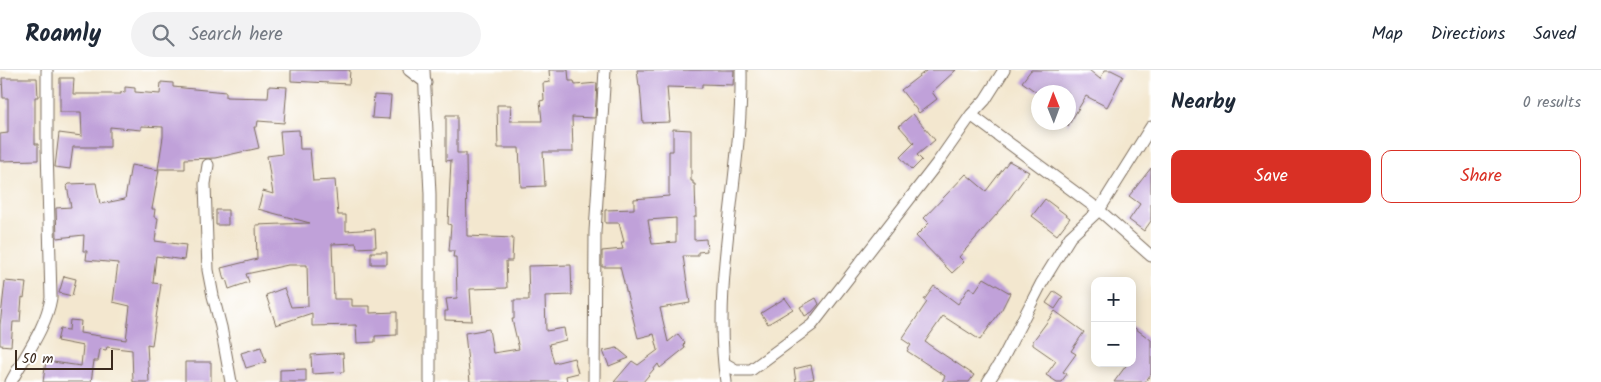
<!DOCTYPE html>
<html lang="en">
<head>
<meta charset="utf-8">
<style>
  :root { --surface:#fff; --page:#f2f2f3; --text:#1f2937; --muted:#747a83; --line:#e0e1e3; --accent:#d93025 }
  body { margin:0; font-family:Kalam,sans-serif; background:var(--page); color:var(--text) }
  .controls { position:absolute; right:15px; bottom:15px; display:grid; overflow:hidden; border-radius:10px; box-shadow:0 2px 12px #0003 }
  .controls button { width:45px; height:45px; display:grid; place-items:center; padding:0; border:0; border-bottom:1px solid var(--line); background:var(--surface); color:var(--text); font:25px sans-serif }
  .compass { position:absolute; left:1031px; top:15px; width:45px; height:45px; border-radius:50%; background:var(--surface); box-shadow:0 2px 12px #0003; rotate:359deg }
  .scale { position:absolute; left:15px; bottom:12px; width:98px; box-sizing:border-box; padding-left:5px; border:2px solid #3b2a1e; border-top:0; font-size:14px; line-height:18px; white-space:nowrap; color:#3b2a1e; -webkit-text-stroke:4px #fff; paint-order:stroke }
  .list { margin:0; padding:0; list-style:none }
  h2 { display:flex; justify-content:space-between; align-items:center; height:65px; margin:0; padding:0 20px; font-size:21px }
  h2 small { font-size:16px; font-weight:400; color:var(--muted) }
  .actions { display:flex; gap:10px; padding:15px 20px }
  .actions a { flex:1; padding:11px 0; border:1px solid var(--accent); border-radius:10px; text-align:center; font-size:18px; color:var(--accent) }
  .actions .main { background:var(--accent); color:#fff }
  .icon { flex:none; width:28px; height:28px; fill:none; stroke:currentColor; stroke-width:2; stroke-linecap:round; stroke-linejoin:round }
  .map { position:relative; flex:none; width:1151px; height:312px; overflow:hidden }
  header { display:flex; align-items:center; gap:30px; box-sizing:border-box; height:70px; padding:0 25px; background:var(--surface); border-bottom:1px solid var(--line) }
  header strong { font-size:24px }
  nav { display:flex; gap:28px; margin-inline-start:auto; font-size:18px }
  .search { width:350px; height:45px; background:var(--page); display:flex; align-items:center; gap:12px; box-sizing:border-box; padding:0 18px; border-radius:28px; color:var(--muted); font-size:19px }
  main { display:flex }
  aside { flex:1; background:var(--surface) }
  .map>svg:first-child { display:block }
  .building { fill:#c0a1d9; fill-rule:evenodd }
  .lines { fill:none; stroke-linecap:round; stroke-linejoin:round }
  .minor-casing { stroke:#7b6c5c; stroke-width:13 }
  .minor { stroke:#fff; stroke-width:11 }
</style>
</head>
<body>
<header>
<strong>Roamly</strong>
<div class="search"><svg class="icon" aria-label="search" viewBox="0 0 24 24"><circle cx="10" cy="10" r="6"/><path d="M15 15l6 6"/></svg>Search here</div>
<nav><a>Map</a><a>Directions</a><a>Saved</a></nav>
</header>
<main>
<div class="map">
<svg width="1151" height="312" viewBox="0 0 1151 312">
  <rect width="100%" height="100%" fill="#fff"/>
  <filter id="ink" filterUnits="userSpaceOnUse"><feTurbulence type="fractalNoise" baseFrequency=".02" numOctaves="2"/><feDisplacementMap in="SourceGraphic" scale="10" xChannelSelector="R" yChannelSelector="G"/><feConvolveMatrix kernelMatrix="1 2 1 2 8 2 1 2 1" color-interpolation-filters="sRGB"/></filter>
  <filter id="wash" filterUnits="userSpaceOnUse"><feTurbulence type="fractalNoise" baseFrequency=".0096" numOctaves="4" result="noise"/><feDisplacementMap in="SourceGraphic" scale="20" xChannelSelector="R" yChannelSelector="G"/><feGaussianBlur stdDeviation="1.12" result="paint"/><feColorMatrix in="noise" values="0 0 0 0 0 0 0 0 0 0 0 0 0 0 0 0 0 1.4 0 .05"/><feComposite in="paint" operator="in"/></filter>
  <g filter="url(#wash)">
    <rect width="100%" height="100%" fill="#f3e7cf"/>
    <g id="blocks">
      <path class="building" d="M 291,0 L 350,0 L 349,14 L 291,11 Z
        M 549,0 L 568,0 L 569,11 L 574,11 L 575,15 L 597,13 L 595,48 L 572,47 L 573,82 L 543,82 L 545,116 L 521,117 L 519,78 L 498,78 L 497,35 L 511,35 L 510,51 L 542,51 L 540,31 L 544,30 L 543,13 L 550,12 Z
        M 637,0 L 734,0 L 733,15 L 702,14 L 702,18 L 667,17 L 670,52 L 643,53 L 640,16 L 639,16 Z
        M 927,0 L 956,0 L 932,22 L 937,29 L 919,43 L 901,20 Z
        M 1031,0 L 1089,0 L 1100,9 L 1105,0 L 1111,0 L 1123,6 L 1107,37 L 1086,26 L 1068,56 L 1068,22 L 1036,22 L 1022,12 Z
        M 2,8 L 37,8 L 38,27 L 35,27 L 35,74 L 38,74 L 38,90 L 0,91 L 0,64 L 8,63 L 8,28 L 3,28 Z
        M 60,8 L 74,8 L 73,24 L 121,24 L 121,22 L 125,23 L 125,17 L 135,18 L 135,22 L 160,24 L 161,12 L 173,13 L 173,17 L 226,22 L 226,27 L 268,28 L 269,16 L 287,17 L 284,53 L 258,51 L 257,57 L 254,57 L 259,78 L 215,88 L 185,89 L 185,99 L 158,99 L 163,67 L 163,57 L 141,56 L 141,60 L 110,57 L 110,77 L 73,77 L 70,99 L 55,97 L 59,63 L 82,66 L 81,42 L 60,42 Z
        M 374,25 L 391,26 L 389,49 L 372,48 Z
        M 913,44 L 935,70 L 917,85 L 922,90 L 912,100 L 900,87 L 914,73 L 899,56 Z
        M 446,45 L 457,45 L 457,83 L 466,83 L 467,166 L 513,168 L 512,191 L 506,191 L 507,218 L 470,219 L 472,251 L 445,250 L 445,241 L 448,241 L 446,229 L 457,228 L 456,187 L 453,187 L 454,181 L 449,181 L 451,155 L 448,154 L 451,90 L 446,91 Z
        M 673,59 L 691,60 L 691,111 L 693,111 L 693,114 L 695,114 L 696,147 L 694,147 L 694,170 L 706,169 L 707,181 L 698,182 L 698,186 L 683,186 L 690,233 L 660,238 L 668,272 L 678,264 L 685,273 L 683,275 L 685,278 L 660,298 L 658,294 L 643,312 L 614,312 L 632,291 L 638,295 L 658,280 L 654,264 L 638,268 L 620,197 L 602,197 L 602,181 L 623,179 L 621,172 L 624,172 L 619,153 L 605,153 L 605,140 L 634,139 L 634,129 L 669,126 L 669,81 L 673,81 ZM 676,148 L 676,172 L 652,174 L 648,150 Z
        M 299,60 L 300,79 L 310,79 L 313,111 L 335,110 L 338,145 L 346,145 L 346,161 L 375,159 L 376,177 L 357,178 L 356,173 L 332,174 L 334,229 L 352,229 L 352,236 L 370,236 L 370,243 L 397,242 L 397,265 L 375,266 L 375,272 L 357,273 L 356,255 L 312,256 L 312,243 L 276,255 L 266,225 L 284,218 L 291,237 L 308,236 L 307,195 L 288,195 L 246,204 L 249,212 L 229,219 L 226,209 L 224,210 L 221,198 L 257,189 L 256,155 L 310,153 L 258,139 L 263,121 L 273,124 L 267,86 L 282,84 L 280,61 Z
        M 1009,91 L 1029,102 L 1004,136 L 959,187 L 964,192 L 952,203 L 916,166 L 929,153 L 924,148 L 966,104 L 986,121 Z
        M 131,95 L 159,100 L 152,139 L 155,139 L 154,147 L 158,148 L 155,171 L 186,175 L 184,190 L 156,186 L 153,213 L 161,214 L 152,275 L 147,274 L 149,312 L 133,312 L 132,280 L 107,277 L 106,280 L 100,279 L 98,291 L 94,291 L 91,312 L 43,312 L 46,291 L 81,296 L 83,276 L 57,271 L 60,259 L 69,260 L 70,250 L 81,251 L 80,263 L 126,270 L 130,236 L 113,232 L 118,193 L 86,190 L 87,181 L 83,181 L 84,165 L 57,168 L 56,138 L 71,137 L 67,116 L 69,114 L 96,113 L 100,134 L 125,129 Z
        M 1151,98 L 1151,151 L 1144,161 L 1129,150 L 1140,134 L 1129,126 Z
        M 1045,129 L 1070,148 L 1057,165 L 1032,146 Z
        M 216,140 L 228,140 L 228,155 L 216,155 Z
        M 371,182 L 387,182 L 387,194 L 371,194 Z
        M 571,195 L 572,225 L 545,226 L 546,261 L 564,258 L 566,270 L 549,274 L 554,293 L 574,288 L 578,303 L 566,306 L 567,312 L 470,312 L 465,263 L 489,259 L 493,283 L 519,279 L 512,249 L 514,249 L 514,230 L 529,230 L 528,196 Z
        M 64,206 L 76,209 L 72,226 L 59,223 Z
        M 984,208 L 1010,223 L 1002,239 L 980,270 L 943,246 L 925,272 L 974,305 L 969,312 L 942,312 L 945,306 L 907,281 L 911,275 L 902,269 L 927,232 L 924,230 L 934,216 L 958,234 L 969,217 L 975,221 Z
        M 5,211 L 26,213 L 24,228 L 22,227 L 20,252 L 13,252 L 11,276 L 0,275 L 0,255 Z
        M 1054,221 L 1063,227 L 1055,239 L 1046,233 Z
        M 785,228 L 793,239 L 768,254 L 761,243 Z
        M 816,228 L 819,234 L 812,242 L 805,246 L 800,237 Z
        M 1055,241 L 1084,262 L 1071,281 L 1076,284 L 1063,302 L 1067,304 L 1061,312 L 1057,312 L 1046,305 L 1056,291 L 1033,275 L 1033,271 Z
        M 1132,256 L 1151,270 L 1151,304 L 1145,312 L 1114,312 L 1128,293 L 1132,293 Z
        M 261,277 L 266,292 L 246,298 L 241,283 Z
        M 617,278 L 629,288 L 609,296 L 603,281 Z
        M 343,283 L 344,302 L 312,304 L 311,285 Z
        M 185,292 L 211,292 L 211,312 L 185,312 Z
        M 811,295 L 814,309 L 796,312 L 794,299 Z
        M 306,299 L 306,312 L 280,312 L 280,300 Z"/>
    </g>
  </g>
  <g filter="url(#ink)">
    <use href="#blocks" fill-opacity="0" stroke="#7b6c5c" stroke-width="1"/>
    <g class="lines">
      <g class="minor-casing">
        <path id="minor" d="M 409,0 L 426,13
          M 424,0 L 430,124 L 430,312
          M 1004,0 L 985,30 L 971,45 L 1099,140 L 1151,186
          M 208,95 L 205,114 L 208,200 L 213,226 L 221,257 L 231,312
          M 724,293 L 736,300 L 751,300 L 812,255 L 938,92 L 971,45
          M 11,312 C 25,285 46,258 51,228 L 47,78 L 47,0
          M 594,312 L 595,162 L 605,0
          M 726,312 C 711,207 743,104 741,0
          M 988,312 L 1003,288 L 1041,214 L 1070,167 L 1099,140 L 1151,57"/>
      </g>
      <use href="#minor" class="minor"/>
    </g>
  </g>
</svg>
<div class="controls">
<button>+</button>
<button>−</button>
</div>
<svg class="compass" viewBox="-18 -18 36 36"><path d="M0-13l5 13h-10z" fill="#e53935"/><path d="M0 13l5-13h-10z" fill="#747a83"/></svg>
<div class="scale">50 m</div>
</div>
<aside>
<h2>Nearby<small>0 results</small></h2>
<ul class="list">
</ul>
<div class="actions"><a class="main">Save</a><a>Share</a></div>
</aside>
</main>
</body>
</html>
